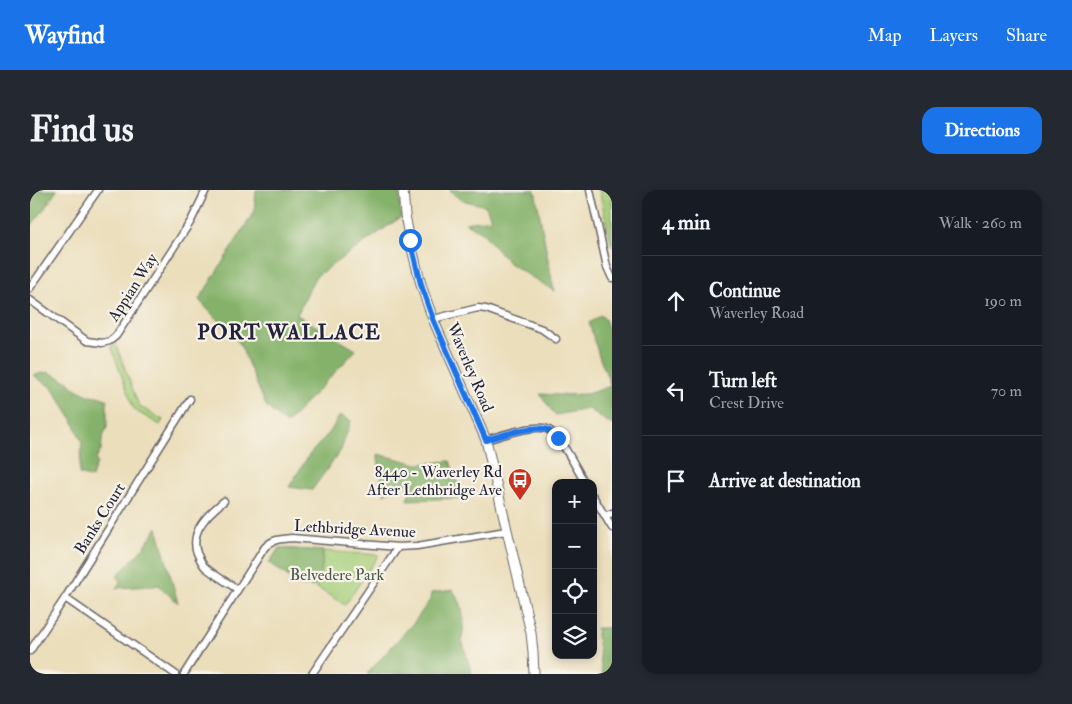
<!DOCTYPE html>
<html lang="en">
<head>
<meta charset="utf-8">
<style>
  :root { --surface:#171b24; --page:#242831; --text:#f1f3f6; --muted:#9ea1a6; --line:#363941; --accent:#1a73e8 }
  body { margin:0; font-family:"IM FELL Double Pica",serif; background:var(--page); color:var(--text) }
  .controls { position:absolute; right:15px; bottom:15px; display:grid; overflow:hidden; border-radius:10px; box-shadow:0 2px 8px #0003 }
  .controls button { width:45px; height:45px; display:grid; place-items:center; padding:0; border:0; border-bottom:1px solid var(--line); background:var(--surface); color:var(--text); font:25px sans-serif }
  .stop { position:absolute; width:15px; height:15px; margin:-11px; border:4px solid #1a73e8; border-radius:50%; background:#fff }
  .stop.end { background:#1a73e8; border-color:#fff; box-shadow:0 1px 5px #0008 }
  .list { margin:0; padding:0; list-style:none }
  h2 { display:flex; justify-content:space-between; align-items:center; height:65px; margin:0; padding:0 20px; font-size:21px }
  h2 small { font-size:16px; font-weight:400; color:var(--muted) }
  .list li { display:grid; grid-template-columns:32px 1fr auto; gap:15px; align-items:center; box-sizing:border-box; height:90px; padding:0 20px; border-top:1px solid var(--line) }
  .list b { display:block; font-size:19px; white-space:nowrap }
  .list p { margin:0; font-size:16px; white-space:nowrap; color:var(--muted) }
  .list em { font-size:16px; font-style:normal; color:var(--muted) }
  .icon { flex:none; width:28px; height:28px; fill:none; stroke:currentColor; stroke-width:2; stroke-linecap:round; stroke-linejoin:round }
  .map { position:relative; flex:none; width:582px; height:484px; overflow:hidden; border-radius:15px }
  header { display:flex; align-items:center; gap:30px; box-sizing:border-box; height:70px; padding:0 25px; background:var(--accent); color:#fff }
  header strong { font-size:24px }
  nav { display:flex; gap:28px; margin-inline-start:auto; font-size:18px }
  .intro { display:flex; align-items:center; justify-content:space-between; box-sizing:border-box; height:120px; padding:0 30px }
  h1 { margin:0; font-size:35px }
  .button { padding:12px 22px; border-radius:15px; background:var(--accent); color:#fff; font-size:18px; font-weight:700 }
  main { display:flex; gap:30px; padding:0 30px }
  aside { flex:1; background:var(--surface); border-radius:15px; box-shadow:0 2px 8px #0003 }
  .map>svg:first-child { display:block }
  .green { fill:#a7cf7a; stroke:#64785a }
  .forest { fill:#85b26a; stroke:#546a52 }
  .lines { fill:none; stroke-linecap:round; stroke-linejoin:round }
  .minor-casing { stroke:#686468; stroke-width:9 }
  .secondary-casing { stroke:#686468; stroke-width:11 }
  .minor { stroke:#fff; stroke-width:6 }
  .secondary { stroke:#fff; stroke-width:9 }
  .route { stroke:#1a73e8; stroke-width:6 }
  .labels { text-anchor:middle; stroke-width:4.5; stroke-linejoin:round; paint-order:stroke }
  .street-label { font-size:16px; fill:#22223b; stroke:#f7f3e8 }
  .poi-label { font-size:16px; fill:#22223b; stroke:#f7f3e8; text-anchor:end }
  .park-label { font-size:16px; fill:#4a564e; stroke:#f7f3e8 }
  .district-label { font-size:21px; font-weight:bold; letter-spacing:1px; fill:#22223b; stroke:#f7f3e8 }
</style>
</head>
<body>
<header>
<strong>Wayfind</strong>
<nav><a>Map</a><a>Layers</a><a>Share</a></nav>
</header>
<div class="intro"><h1>Find us</h1><a class="button">Directions</a></div>
<main>
<div class="map">
<svg width="582" height="484" viewBox="0 0 582 484">
  <rect width="100%" height="100%" fill="#f7f3e8"/>
  <filter id="ink" filterUnits="userSpaceOnUse"><feTurbulence type="fractalNoise" baseFrequency=".02" numOctaves="2"/><feDisplacementMap in="SourceGraphic" scale="10" xChannelSelector="R" yChannelSelector="G"/><feConvolveMatrix kernelMatrix="1 2 1 2 8 2 1 2 1" color-interpolation-filters="sRGB"/></filter>
  <filter id="wash" filterUnits="userSpaceOnUse"><feTurbulence type="fractalNoise" baseFrequency=".0096" numOctaves="4" result="noise"/><feDisplacementMap in="SourceGraphic" scale="20" xChannelSelector="R" yChannelSelector="G"/><feGaussianBlur stdDeviation="1.12" result="paint"/><feColorMatrix in="noise" values="0 0 0 0 0 0 0 0 0 0 0 0 0 0 0 0 0 1.4 0 .05"/><feComposite in="paint" operator="in"/></filter>
  <g filter="url(#wash)">
    <rect width="100%" height="100%" fill="#ebdebb"/>
    <path class="green" d="M 569,0 L 582,0 L 582,57 Z
      M 86,155 L 109,216 L 133,230 L 130,235 L 106,221 L 103,217 L 81,156 Z
      M 249,358 L 349,365 L 315,415 L 284,396 L 272,396 L 239,373 Z"/>
    <path class="forest" d="M 4,0 L 27,0 L 15,18 L 0,37 L 0,6 Z
      M 226,0 L 369,0 L 371,27 L 285,87 L 267,125 L 326,160 L 256,234 L 236,216 L 210,154 L 169,110 L 224,22 Z
      M 420,0 L 505,0 L 524,101 L 479,73 L 452,42 L 435,33 L 461,29 L 456,16 C 444,13 427,11 420,0 Z
      M 571,125 L 575,129 L 582,150 L 582,235 L 559,219 L 525,225 L 510,204 L 529,205 L 557,204 L 581,196 L 569,166 L 559,133 Z
      M 18,182 L 35,190 L 46,199 L 58,205 L 67,206 L 77,209 L 77,237 L 72,250 L 71,261 L 66,269 L 67,274 L 65,277 L 62,288 L 49,284 L 52,252 L 42,229 L 22,197 L 10,190 L 4,185 Z
      M 310,225 L 321,231 L 311,260 L 282,300 L 259,297 L 279,265 L 300,242 Z
      M 348,264 L 388,274 L 420,271 L 433,308 L 377,310 L 380,300 L 375,291 L 354,304 L 348,269 Z
      M 127,337 L 148,413 L 128,395 L 124,396 L 86,398 L 90,392 L 87,385 C 103,371 117,355 127,337 Z
      M 249,358 L 293,361 L 292,378 L 284,396 L 272,396 L 239,373 Z
      M 423,400 L 431,414 L 434,431 L 432,450 L 442,484 L 337,484 L 385,431 L 400,410 L 401,403 Z
      M 566,438 L 582,438 L 582,484 L 572,484 Z"/>
  </g>
  <g filter="url(#ink)">
    <g class="lines">
      <g class="minor-casing">
        <path id="minor" d="M 560,0 L 577,77 L 582,88
          M 0,98 L 68,0
          M 0,110 L 57,151 L 72,153 L 80,151 L 86,146 L 161,31 L 176,0
          M 403,129 L 448,118 L 456,119 L 512,139 L 526,149
          M 456,250 C 469,246 504,234 517,239 C 530,244 547,280 555,293
          M 563,306 L 582,338
          M 194,311 C 179,323 159,341 167,363 C 169,367 171,373 175,377 C 184,385 197,392 207,399
          M 575,326 L 582,323
          M 35,408 L 145,484
          M 0,461 L 35,408 L 160,209
          M 154,484 L 235,357 C 243,349 251,349 262,348 L 368,357 L 387,356 L 476,341
          M 282,484 L 368,357"/>
      </g>
      <g class="secondary-casing">
        <path id="secondary" d="M 373,0 L 375,25 L 380,51 L 392,98 L 403,129 L 456,250 L 501,443 L 503,462 L 504,484"/>
      </g>
      <use href="#minor" class="minor"/>
      <use href="#secondary" class="secondary"/>
    </g>
  </g>
  <g class="lines" filter="url(#ink)">
    <path class="route" d="M 380,50 L 392,98 L 403,129 L 456,250 C 470,246 502,235 515,239 C 520,240 524,245 528,248"/>
  </g>
  <defs>
    <g id="bus-pin" transform="scale(1.25)"><path d="M0 17L-7.5 6A9.5 9.5 0 1 1 7.5 6Z" fill="#c8321e" stroke="#f7f3e8"/><path d="M-5-6H5V4H4V6H2V4H-2V6H-4V4H-5ZM-3.5-4V0h7V-4ZM-3.5 1.2v1.5H-2V1.2ZM2 1.2v1.5H3.5V1.2Z" fill="#fff"/></g>
  </defs>
  <g fill-rule="evenodd">
    <use href="#bus-pin" x="490" y="290"/>
  </g>
  <g class="labels">
    <g class="street-label">
      <text transform="translate(102 97) rotate(-57)" y="6">Appian Way</text>
      <text transform="translate(441 177) rotate(67)" y="6">Waverley Road</text>
      <text transform="translate(69 328) rotate(-58)" y="6">Banks Court</text>
      <text transform="translate(325 338) rotate(3)" y="6">Lethbridge Avenue</text>
    </g>
    <g class="poi-label">
      <text x="472" y="287">8440 - Waverley Rd<tspan x="472" dy="18">After Lethbridge Ave</tspan></text>
    </g>
    <g class="park-label">
      <text x="307" y="390">Belvedere Park</text>
    </g>
    <g class="district-label">
      <text x="259" y="149">PORT WALLACE</text>
    </g>
  </g>
</svg>
<div class="controls">
<button>+</button>
<button>−</button>
<button><svg class="icon" aria-label="locate" viewBox="0 0 24 24"><circle cx="12" cy="12" r="6"/><path d="M12 2v4M12 18v4M2 12h4M18 12h4"/></svg></button>
<button><svg class="icon" aria-label="layers" viewBox="0 0 24 24"><path d="M12 4l9 5-9 5-9-5zM3 14l9 5 9-5"/></svg></button>
</div>
<div class="stop" style="left:380px;top:50px"></div>
<div class="stop end" style="left:528px;top:248px"></div>
</div>
<aside>
<h2>4 min<small>Walk · 260 m</small></h2>
<ul class="list">
<li><svg class="icon" aria-label="ahead" viewBox="0 0 24 24"><path d="M12 20V5M6 11l6-6 6 6"/></svg><div><b>Continue</b><p>Waverley Road</p></div><em>190 m</em></li>
<li><svg class="icon" aria-label="left" viewBox="0 0 24 24"><path d="M17 20v-9H6M10 6l-5 5 5 5"/></svg><div><b>Turn left</b><p>Crest Drive</p></div><em>70 m</em></li>
<li><svg class="icon" aria-label="arrive" viewBox="0 0 24 24"><path d="M6 21V4h12l-3 4 3 4H6"/></svg><div><b>Arrive at destination</b></div></li>
</ul>
</aside>
</main>
</body>
</html>
